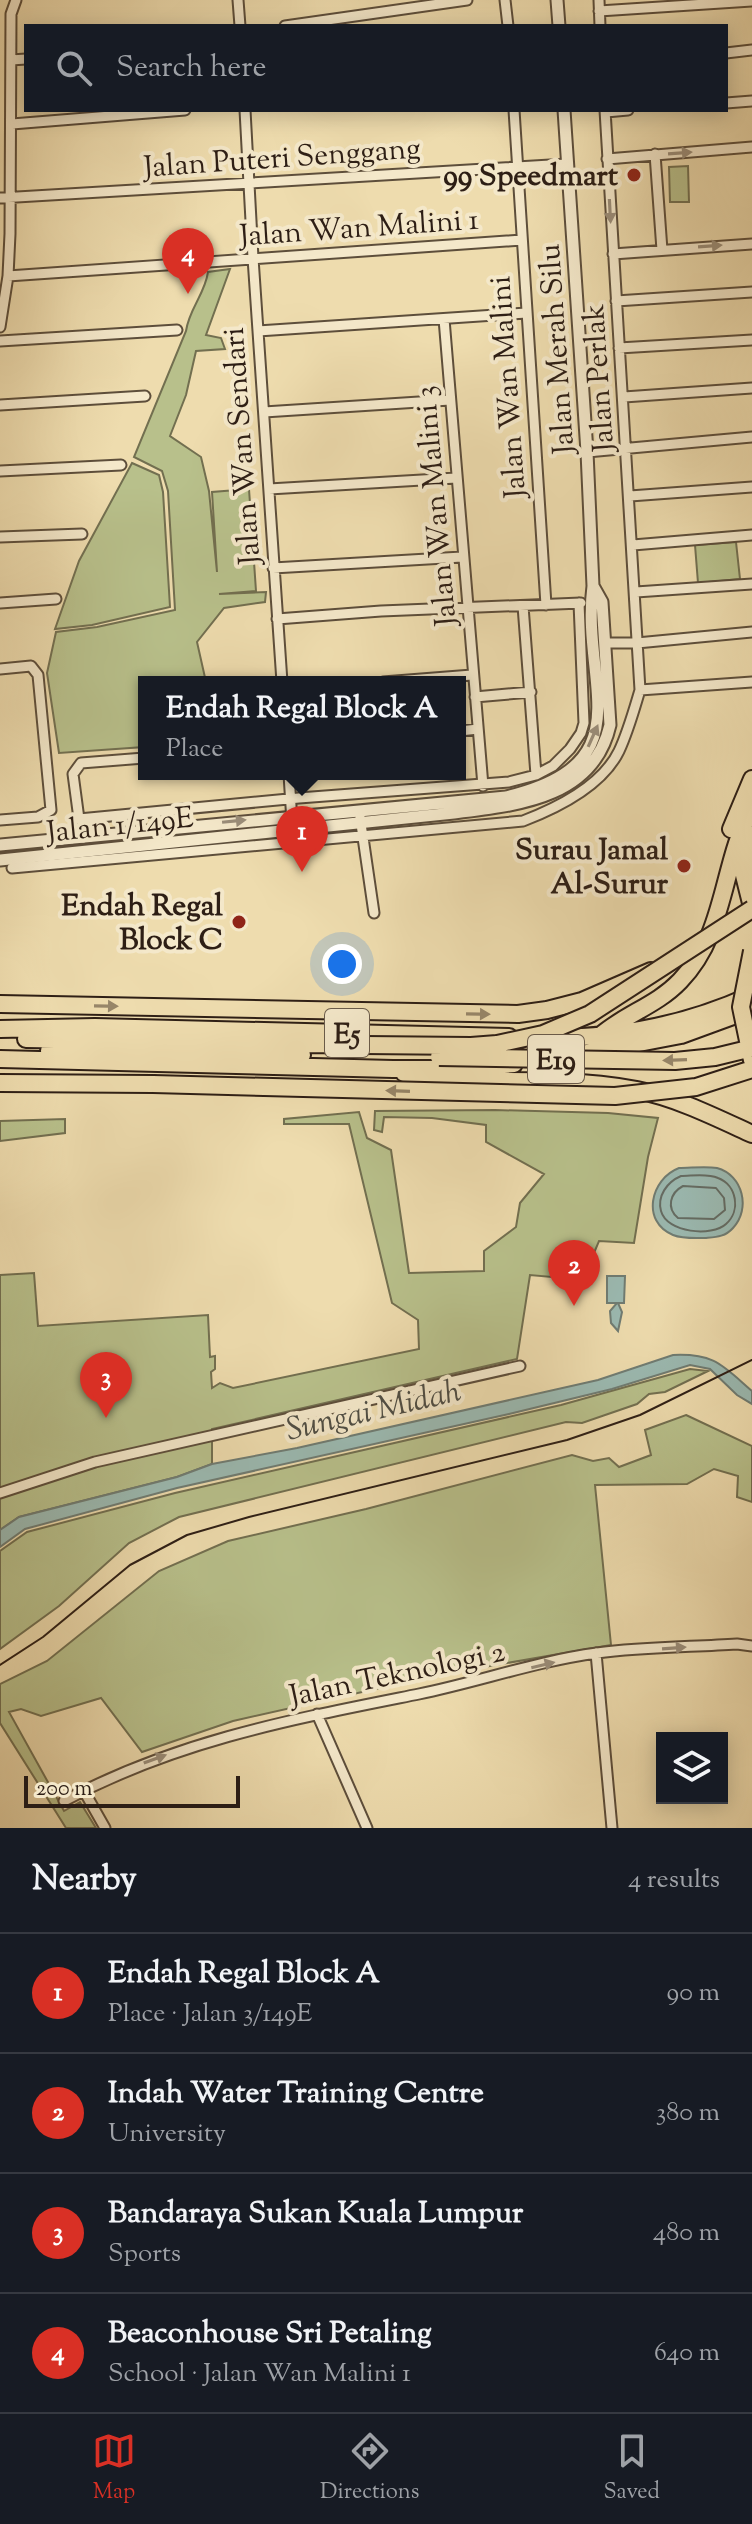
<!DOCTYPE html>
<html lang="en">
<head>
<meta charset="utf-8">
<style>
  :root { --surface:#171b24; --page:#20242c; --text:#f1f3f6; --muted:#9ea1a6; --line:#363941; --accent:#d93025 }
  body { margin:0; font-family:"Sorts Mill Goudy",serif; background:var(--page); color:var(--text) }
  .controls { position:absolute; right:24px; bottom:24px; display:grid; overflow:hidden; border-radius:0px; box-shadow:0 4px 20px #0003 }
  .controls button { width:72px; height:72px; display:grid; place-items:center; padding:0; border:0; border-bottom:2px solid var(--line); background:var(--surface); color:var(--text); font:40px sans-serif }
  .scale { position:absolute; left:24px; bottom:20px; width:216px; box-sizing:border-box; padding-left:8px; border:4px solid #2d1e15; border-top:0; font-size:22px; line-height:28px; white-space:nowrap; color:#2d1e15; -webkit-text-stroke:6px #f4e8ca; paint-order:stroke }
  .you { position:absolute; left:342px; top:964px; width:28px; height:28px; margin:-20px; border:6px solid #fff; border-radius:50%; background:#1a73e8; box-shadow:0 0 0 12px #1a73e833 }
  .badge { display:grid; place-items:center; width:52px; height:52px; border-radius:50%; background:var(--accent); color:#fff; font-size:26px; font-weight:700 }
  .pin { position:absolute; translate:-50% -66px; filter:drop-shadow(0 2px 4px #0008) }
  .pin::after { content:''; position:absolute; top:42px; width:28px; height:24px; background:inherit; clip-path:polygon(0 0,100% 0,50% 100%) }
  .popup { position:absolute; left:138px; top:676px; width:328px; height:104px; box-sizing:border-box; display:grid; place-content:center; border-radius:0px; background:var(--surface); filter:drop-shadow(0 2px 6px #0005); font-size:26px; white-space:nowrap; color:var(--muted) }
  .popup b { font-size:30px; color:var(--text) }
  .popup::after { content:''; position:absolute; left:50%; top:100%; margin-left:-16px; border:16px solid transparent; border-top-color:var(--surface) }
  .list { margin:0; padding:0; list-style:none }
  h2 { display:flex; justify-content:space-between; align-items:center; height:104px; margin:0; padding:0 32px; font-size:34px }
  h2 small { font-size:26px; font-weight:400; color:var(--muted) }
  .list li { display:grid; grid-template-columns:52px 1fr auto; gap:24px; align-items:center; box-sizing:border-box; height:120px; padding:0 32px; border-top:2px solid var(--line) }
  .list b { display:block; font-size:30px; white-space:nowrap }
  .list p { margin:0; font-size:26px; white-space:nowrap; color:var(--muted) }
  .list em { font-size:26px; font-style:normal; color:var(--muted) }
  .icon { flex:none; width:44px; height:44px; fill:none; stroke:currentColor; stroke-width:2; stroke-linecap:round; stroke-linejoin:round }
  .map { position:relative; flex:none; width:752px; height:1828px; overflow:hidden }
  .search { position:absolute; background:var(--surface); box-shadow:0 4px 20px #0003; left:24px; right:24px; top:24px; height:88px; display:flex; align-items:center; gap:20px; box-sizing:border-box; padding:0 28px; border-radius:0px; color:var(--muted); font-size:30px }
  .sheet { height:584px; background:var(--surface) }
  nav { display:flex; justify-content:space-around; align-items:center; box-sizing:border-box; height:112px; border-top:2px solid var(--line); background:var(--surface); font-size:22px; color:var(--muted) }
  nav a { display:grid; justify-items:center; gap:4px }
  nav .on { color:var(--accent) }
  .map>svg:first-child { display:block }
  .green { fill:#b8c08b; stroke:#726f50; stroke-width:2 }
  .water { fill:#9bbab2; stroke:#6f7c73; stroke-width:2 }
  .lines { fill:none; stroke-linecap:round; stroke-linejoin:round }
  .shore { stroke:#646c64; stroke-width:2 }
  .minor-casing { stroke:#5d4e3b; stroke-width:13 }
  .tertiary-casing { stroke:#5d4e3b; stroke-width:15 }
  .motorway-casing { stroke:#2d1e15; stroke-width:20 }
  .minor { stroke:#f4e8ca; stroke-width:9 }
  .tertiary { stroke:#f4e8ca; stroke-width:11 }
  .motorway { stroke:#eedcae; stroke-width:16 }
  .tram { stroke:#2d1e15; stroke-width:2 }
  .motorway-bridge-casing { stroke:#2d1e15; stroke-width:20; stroke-linecap:butt }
  .motorway-bridge { stroke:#eedcae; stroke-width:16 }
  .oneway { fill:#9a8d79 }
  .oneway2 { fill:#978669 }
  .poi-dot { fill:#8f2418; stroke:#f4e8ca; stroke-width:3 }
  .labels { text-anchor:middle; stroke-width:8; stroke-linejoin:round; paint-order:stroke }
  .shield { fill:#f4e8ca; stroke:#695b4b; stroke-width:2 }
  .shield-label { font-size:28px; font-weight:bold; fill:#2d1e15 }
  .street-label { font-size:30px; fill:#2d1e15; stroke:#f4e8ca }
  .poi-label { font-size:30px; font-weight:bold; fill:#2d1e15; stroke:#f4e8ca; text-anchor:end }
  .water-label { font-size:32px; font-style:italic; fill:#4e4d44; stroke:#f4e8ca }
</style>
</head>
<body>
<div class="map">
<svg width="752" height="1828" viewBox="0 0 752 1828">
  <rect width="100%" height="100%" fill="#eedcae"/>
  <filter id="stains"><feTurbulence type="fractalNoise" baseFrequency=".0025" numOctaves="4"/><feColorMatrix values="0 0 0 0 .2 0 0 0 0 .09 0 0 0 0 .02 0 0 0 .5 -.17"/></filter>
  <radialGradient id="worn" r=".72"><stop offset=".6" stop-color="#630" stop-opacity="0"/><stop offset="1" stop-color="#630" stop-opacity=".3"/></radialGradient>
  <path class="green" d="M 688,166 L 689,202 L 670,202 L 669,167 Z
    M 230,269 L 206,335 L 221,338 L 225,349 L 196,351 L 186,395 L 170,436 L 201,457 L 209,491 L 217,572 L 212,492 L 249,489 L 256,591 L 219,594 L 266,592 L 265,602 L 224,608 L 197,642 L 206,682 L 144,682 L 144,747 L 59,753 L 47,673 L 56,632 L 97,627 L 175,610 L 168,491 L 162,471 L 134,457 L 186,331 C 189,309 205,294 208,272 Z
    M 132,463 L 159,475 L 163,492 L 170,607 L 92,625 L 55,629 L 79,561 Z
    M 736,542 L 740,579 L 698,583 L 695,545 Z
    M 495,1110 L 608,1113 L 658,1118 L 648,1157 L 634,1243 L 599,1241 L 591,1260 L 572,1263 L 563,1278 L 530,1275 L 517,1359 L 212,1429 L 212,1464 L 177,1477 L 19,1517 L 0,1530 L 0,1275 L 34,1273 L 38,1326 L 208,1315 L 210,1357 L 215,1356 L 215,1369 L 211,1372 L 212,1388 L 220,1383 L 233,1388 L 419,1349 L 418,1320 L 392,1303 L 349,1124 L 284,1124 L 284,1119 L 359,1112 L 367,1138 L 391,1150 L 409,1273 L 484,1271 L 484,1251 L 516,1227 L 520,1203 L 544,1174 L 486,1142 L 486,1125 L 432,1118 L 384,1117 L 382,1132 L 374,1130 L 375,1111 Z
    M 65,1119 L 65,1133 L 0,1141 L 0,1121 Z
    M 690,1369 L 708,1371 L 665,1392 L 649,1394 L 637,1404 L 582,1423 L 566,1422 L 179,1517 L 129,1543 L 59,1606 L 0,1649 L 0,1551 L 27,1532 L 175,1493 L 561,1405 Z
    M 686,1415 L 752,1446 L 752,1502 L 737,1497 L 738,1476 L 714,1469 L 687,1484 L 595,1485 L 611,1645 L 438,1675 L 233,1721 L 142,1752 L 101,1698 L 41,1716 L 21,1709 L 9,1712 L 64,1811 L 80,1802 L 96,1828 L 66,1828 L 0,1723 L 0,1684 L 47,1661 L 159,1571 L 228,1541 L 366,1509 L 572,1455 L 593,1461 L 609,1458 L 619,1467 L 651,1455 L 645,1430 Z"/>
  <path class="water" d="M 679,1168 C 691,1168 705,1166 717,1168 C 743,1175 751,1209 733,1228 C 725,1237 716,1237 705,1238 C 694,1238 683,1239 673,1235 C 641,1222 650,1179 679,1168 Z
    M 607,1276 L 625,1276 L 624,1303 L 618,1303 L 622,1312 L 618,1331 L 611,1323 L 610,1311 L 617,1303 L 607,1303 Z
    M 673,1355 C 715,1353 723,1366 752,1391 L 752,1404 L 737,1395 L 710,1369 L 690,1365 L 612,1389 L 509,1414 L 177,1488 L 25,1529 L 0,1547 L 0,1530 L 19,1517 L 177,1477 L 212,1464 L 297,1448 L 598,1380 Z"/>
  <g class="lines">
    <path class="shore" d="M 681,1176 C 692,1176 707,1173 718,1178 C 737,1185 741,1211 726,1224 C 712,1237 667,1233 661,1211 C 657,1196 667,1182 681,1176 Z
      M 683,1186 L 716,1188 L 724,1198 L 725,1210 L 714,1219 L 678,1218 C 666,1208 670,1193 683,1186 Z"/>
    <g class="minor-casing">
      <path id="minor" d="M 238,0 L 240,26
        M 505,0 L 508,26
        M 599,0 L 600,26
        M 599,11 L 752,1
        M 285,26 L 467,0
        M 726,53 L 752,50
        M 11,60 L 26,59
        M 726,103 L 752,101
        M 245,110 L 253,258 L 282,682
        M 514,110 L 546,605
        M 606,112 L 628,110
        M 12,124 L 185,110
        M 655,154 L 662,250
        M 607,159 L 752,147
        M 0,198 L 567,164
        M 613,254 L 752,244
        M 8,276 L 522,240
        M 616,301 L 752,292
        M 444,319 L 483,786
        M 0,327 L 8,276 L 10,234 L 11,14 L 16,0
        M 258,331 L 526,313
        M 0,341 L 177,330
        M 619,348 L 752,340
        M 624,397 L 752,388
        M 0,405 L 145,396
        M 264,412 L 450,400
        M 587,452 L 752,437
        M 0,471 L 121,465
        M 269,489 L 456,478
        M 630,496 L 752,487
        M 0,537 L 82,534
        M 633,545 L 752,535
        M 273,568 L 462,557
        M 636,592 L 752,584
        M 0,603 L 56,599
        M 523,606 L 536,775
        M 277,619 L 381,611 L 581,603
        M 605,643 L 637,643 L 752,632
        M 0,669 L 31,666 L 38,675 L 51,810 L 38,817 L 0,820
        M 383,682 L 472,675
        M 640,690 L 752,682
        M 475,697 L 531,692
        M 460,731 L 478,729
        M 144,758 L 81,763 L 73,774 L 79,819 L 299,798 L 509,782 L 536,775 L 553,766 L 570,749 L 581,733 L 584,723 L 579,603
        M 289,774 L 292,822
        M 360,817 L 374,913
        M 12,868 L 523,821 C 557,808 602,786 619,751 C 628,732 634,710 640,690 L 605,110
        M 0,1493 L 95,1462 L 520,1366
        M 596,1653 L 612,1828
        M 317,1714 L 367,1828
        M 84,1791 L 105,1828
        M 64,1801 C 178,1740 294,1719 419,1694 C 478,1682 537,1661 597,1653 C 643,1647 691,1647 737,1644 L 752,1646"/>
    </g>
    <g class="tertiary-casing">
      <path id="tertiary" d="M 557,0 L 559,26
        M 0,845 L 506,797 C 647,763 580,684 593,586 L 587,452 L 564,110
        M 0,860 L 454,813 C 517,805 593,799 610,725 L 602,602 L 593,586"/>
    </g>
    <g class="motorway-casing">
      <path id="motorway" d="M 731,829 L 752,779
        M 752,835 L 744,875 L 752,907
        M 0,1004 L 518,1014 L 547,1010 L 582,1001 L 651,971
        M 0,1029 L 95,1027 L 509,1037
        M 600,1036 C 625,1014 656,1006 680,981 C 727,933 721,864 752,808
        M 532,1038 C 608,1040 682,1027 752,995
        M 26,1039 L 364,1045
        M 49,1051 L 302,1055
        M 576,1055 L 681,1035 L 752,1009
        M 0,1059 L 393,1069 L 460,1069 L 514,1064
        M 404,1073 L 427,1081 C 496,1082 569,1077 637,1090 C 677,1098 715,1117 752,1134
        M 0,1083 L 153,1084"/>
    </g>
    <use href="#minor" class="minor"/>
    <use href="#tertiary" class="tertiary"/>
    <use href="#motorway" class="motorway"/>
    <path class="tram" d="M 0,1665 L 43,1637 L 130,1565 L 187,1535 L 249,1517 L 567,1440 L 640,1415 L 752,1360"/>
    <g class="motorway-bridge-casing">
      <path id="motorway-bridge" d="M 364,1045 L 471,1046 L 497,1044 L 543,1034 L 590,1014 L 752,909
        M 439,1057 L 675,1061 L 715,1057 L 752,1048
        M 752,1060 L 741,1007 L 752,951
        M 153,1084 L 615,1096 L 696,1087 L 752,1069"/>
    </g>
    <use href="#motorway-bridge" class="motorway-bridge"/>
  </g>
  <defs><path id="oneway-solid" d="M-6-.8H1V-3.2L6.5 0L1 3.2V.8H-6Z" transform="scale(2)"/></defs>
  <g class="oneway">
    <use href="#oneway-solid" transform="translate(680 153) rotate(-4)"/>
    <use href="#oneway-solid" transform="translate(610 211) rotate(87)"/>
    <use href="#oneway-solid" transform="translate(710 246) rotate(-4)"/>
    <use href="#oneway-solid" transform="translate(593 736) rotate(-66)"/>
    <use href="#oneway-solid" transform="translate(234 821) rotate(-6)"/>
    <use href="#oneway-solid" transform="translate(674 1648) rotate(-4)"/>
    <use href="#oneway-solid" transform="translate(543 1665) rotate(-13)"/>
    <use href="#oneway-solid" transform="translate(155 1759) rotate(-20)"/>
  </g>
  <g class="oneway2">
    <use href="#oneway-solid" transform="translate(106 1006) rotate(1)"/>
    <use href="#oneway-solid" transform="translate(478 1014) rotate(1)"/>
    <use href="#oneway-solid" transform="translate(675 1060) rotate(178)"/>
    <use href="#oneway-solid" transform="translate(398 1091) rotate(-178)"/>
  </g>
  <g class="poi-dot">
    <circle cx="634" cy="175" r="8"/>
    <circle cx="684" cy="866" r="8"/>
    <circle cx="239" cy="922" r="8"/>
  </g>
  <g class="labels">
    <g class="shield">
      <rect x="325" y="1009" width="44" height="48" rx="6"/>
      <rect x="528" y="1035" width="56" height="48" rx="6"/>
    </g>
    <g class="shield-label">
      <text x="347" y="1043">E5</text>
      <text x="556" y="1069">E19</text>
    </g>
    <g class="street-label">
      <text transform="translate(282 157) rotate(-4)" y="10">Jalan Puteri Senggang</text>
      <text transform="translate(359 227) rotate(-4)" y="10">Jalan Wan Malini 1</text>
      <text transform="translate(556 349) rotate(-94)" y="10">Jalan Merah Silu</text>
      <text transform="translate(598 378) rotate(-94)" y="10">Jalan Perlak</text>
      <text transform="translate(507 387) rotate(-94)" y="10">Jalan Wan Malini</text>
      <text transform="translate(241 446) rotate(-94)" y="10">Jalan Wan Sendari</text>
      <text transform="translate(435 506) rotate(-95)" y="10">Jalan Wan Malini 3</text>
      <text transform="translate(120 824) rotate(-6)" y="10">Jalan 1/149E</text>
      <text transform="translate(397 1673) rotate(-12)" y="10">Jalan Teknologi 2</text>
    </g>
    <g class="poi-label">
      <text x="618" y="185">99 Speedmart</text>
      <text x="668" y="859">Surau Jamal<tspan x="668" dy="34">Al-Surur</tspan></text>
      <text x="223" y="915">Endah Regal<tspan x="223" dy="34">Block C</tspan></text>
    </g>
    <g class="water-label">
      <text transform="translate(373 1409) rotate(-13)" y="11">Sungai Midah</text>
    </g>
  </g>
  <rect width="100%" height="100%" filter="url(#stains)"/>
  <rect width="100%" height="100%" fill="url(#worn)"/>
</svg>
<div class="controls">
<button><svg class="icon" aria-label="layers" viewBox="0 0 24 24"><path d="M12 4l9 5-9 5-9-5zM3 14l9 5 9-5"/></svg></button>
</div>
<div class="scale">200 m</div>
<div class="you"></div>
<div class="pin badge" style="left:302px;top:872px">1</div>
<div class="popup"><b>Endah Regal Block A</b>Place</div>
<div class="pin badge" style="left:574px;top:1306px">2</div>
<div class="pin badge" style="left:106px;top:1418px">3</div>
<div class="pin badge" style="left:188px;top:294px">4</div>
<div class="search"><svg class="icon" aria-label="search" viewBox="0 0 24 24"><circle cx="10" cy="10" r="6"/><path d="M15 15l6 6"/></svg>Search here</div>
</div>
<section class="sheet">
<h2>Nearby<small>4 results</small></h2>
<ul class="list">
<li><span class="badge">1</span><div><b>Endah Regal Block A</b><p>Place · Jalan 3/149E</p></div><em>90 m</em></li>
<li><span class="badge">2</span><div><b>Indah Water Training Centre</b><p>University</p></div><em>380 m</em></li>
<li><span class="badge">3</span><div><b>Bandaraya Sukan Kuala Lumpur</b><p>Sports</p></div><em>480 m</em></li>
<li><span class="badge">4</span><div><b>Beaconhouse Sri Petaling</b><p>School · Jalan Wan Malini 1</p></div><em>640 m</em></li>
</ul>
</section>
<nav>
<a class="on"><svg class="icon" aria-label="map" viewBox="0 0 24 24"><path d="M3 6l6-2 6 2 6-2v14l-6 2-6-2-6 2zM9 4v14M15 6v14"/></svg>Map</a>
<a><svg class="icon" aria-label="directions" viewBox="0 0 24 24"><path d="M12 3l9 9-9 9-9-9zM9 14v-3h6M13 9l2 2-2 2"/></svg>Directions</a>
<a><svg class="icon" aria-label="saved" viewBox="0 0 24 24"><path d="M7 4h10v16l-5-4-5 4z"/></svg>Saved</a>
</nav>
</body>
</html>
